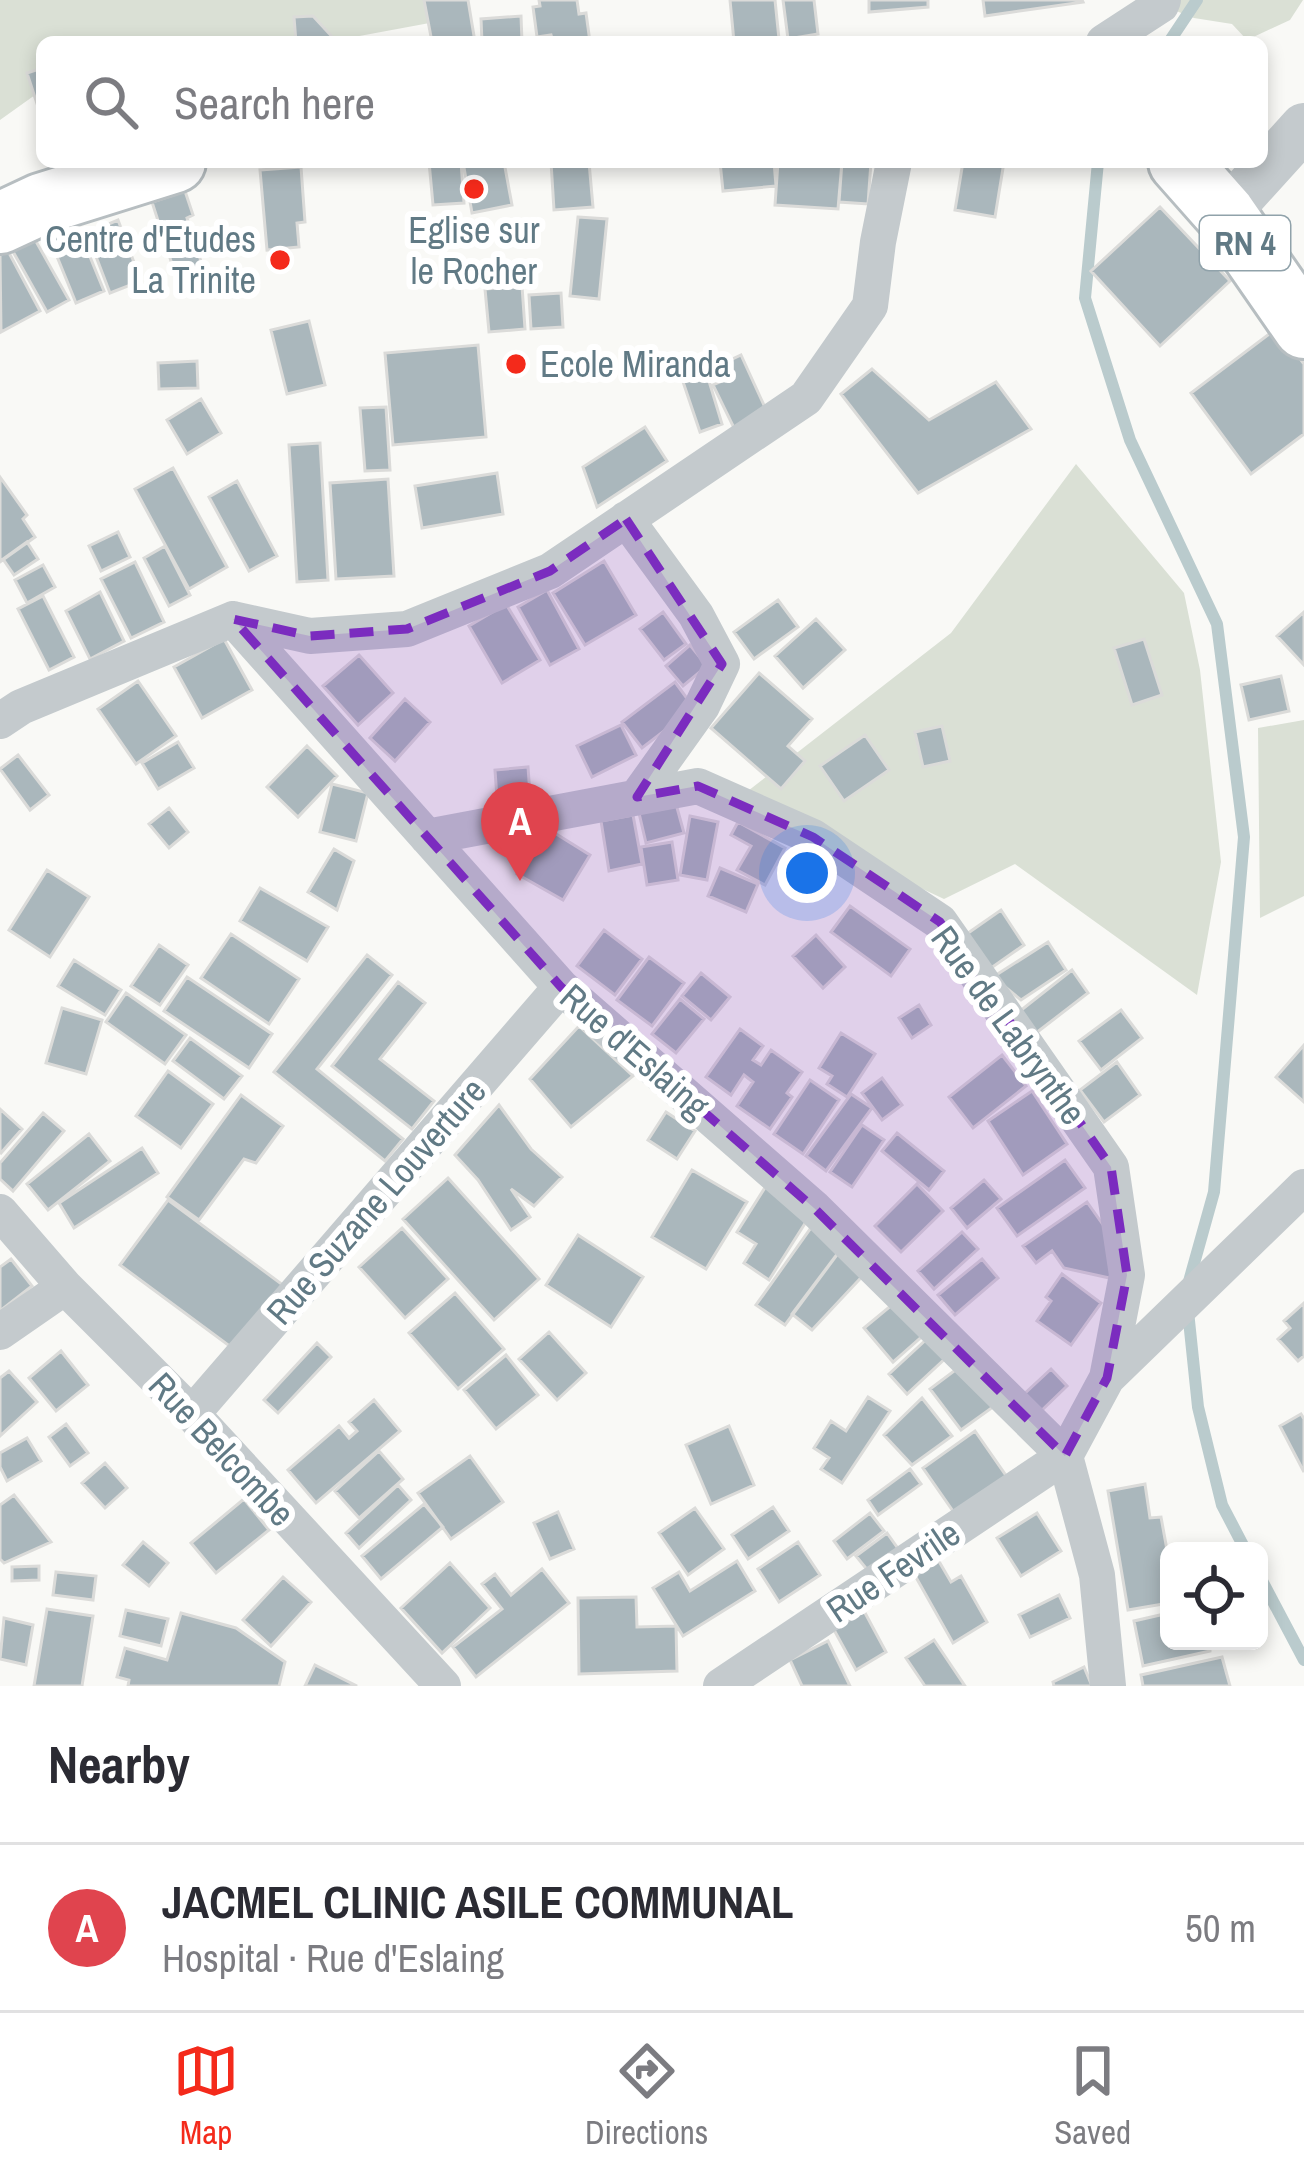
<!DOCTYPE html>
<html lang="en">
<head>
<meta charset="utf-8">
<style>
  :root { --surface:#fff; --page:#f2f2f3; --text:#2b2b33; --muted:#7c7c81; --line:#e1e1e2; --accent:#f42a1b }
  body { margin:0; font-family:"Archivo Narrow",sans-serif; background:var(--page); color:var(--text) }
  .controls { position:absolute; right:36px; bottom:36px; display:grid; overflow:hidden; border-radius:18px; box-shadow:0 6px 18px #0003 }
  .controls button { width:108px; height:108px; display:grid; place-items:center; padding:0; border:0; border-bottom:3px solid var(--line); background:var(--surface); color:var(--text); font:60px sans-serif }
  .you { position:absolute; left:807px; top:873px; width:42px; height:42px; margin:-30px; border:9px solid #fff; border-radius:50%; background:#1a73e8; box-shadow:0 0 0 18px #1a73e833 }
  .badge { display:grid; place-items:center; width:78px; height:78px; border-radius:50%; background:var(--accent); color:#fff; font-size:39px; font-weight:700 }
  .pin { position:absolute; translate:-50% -99px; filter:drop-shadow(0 3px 6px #0008) }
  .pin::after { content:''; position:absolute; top:63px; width:42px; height:36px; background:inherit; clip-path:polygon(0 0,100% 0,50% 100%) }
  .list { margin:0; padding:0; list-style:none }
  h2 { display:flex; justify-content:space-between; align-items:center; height:156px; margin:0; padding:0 48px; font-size:51px }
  h2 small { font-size:39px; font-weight:400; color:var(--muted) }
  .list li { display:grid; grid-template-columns:78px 1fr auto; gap:36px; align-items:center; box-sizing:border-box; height:168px; padding:0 48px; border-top:3px solid var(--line) }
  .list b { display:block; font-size:45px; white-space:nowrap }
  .list p { margin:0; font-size:39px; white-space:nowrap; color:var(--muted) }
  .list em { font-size:39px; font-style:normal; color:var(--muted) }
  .icon { flex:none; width:66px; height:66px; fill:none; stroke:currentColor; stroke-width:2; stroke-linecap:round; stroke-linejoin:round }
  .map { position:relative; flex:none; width:1304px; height:1686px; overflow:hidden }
  .search { position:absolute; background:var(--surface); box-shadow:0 6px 18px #0003; left:36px; right:36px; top:36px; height:132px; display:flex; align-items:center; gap:30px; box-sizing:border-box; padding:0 42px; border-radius:18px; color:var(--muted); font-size:45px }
  .sheet { height:324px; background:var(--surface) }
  nav { display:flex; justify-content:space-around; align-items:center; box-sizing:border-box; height:168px; border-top:3px solid var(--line); background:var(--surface); font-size:33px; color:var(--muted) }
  nav a { display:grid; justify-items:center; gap:6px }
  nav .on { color:var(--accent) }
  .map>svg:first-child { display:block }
  .green { fill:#dae0d5 }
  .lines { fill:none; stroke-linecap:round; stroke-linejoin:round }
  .stream { stroke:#bacbcd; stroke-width:12 }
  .building { fill:#aab7bc; stroke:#dbdbd9; stroke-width:3 }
  .primary-casing { stroke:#b7bec1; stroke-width:66 }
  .minor { stroke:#c4cacd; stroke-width:36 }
  .tertiary { stroke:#c4cacd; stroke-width:48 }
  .primary { stroke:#fff; stroke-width:60 }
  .marked { fill:#7b2cbf; fill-opacity:0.2; stroke:#7b2cbf; stroke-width:9; stroke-dasharray:24 15; stroke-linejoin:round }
  .poi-dot { fill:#f42a1b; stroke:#fff; stroke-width:4.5 }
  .labels { text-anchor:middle; stroke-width:12; stroke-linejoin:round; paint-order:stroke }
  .shield { fill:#fff; stroke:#90a2aa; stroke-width:3 }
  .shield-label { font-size:33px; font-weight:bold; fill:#617a85 }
  .poi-label { font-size:36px; fill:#617a85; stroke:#fff }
  .street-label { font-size:36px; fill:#617a85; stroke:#fff }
</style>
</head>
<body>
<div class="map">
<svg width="1304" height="1686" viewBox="0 0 1304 1686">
  <rect width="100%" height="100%" fill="#f9f9f6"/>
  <path class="green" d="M 0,0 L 430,0 L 435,22 L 327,42 L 42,42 L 42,90 L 0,120 Z
    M 1163,0 L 1303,0 L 1290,20 L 1247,40 L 1232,24 L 1194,18 L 1161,5 Z
    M 1076,464 L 1184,593 L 1200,670 L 1221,862 L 1197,995 L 1015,864 L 944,899 L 735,801 L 951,633 Z
    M 1304,720 L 1304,896 L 1260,918 L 1258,728 Z"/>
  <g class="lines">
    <path class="stream" d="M 1169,42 L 1197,0
      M 1098,162 L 1085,298 L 1130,440 L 1217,624 L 1244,837 L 1214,1192 L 1188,1285
      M 1188,1311 L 1198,1407 L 1222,1505 L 1246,1551
      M 1259,1575 L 1304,1660"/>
  </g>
  <path class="building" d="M 424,0 L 468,0 L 475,42 L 432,42 Z
    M 539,0 L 577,0 L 579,14 L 586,13 L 590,42 L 553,42 L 551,35 L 537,37 L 533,7 L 540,6 Z
    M 730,0 L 775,0 L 779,39 L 734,42 Z
    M 783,0 L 814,0 L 818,34 L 788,39 Z
    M 869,0 L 928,0 L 928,7 L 869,12 Z
    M 983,0 L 1082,0 L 1083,2 L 985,16 Z
    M 313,16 L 337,42 L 296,42 L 294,17 Z
    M 521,16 L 522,42 L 482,42 L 481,19 Z
    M 42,68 L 42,119 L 27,73 Z
    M 429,162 L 461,162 L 464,203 L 433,205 Z
    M 463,162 L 504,162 L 512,205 L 472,213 Z
    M 551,162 L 589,162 L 593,207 L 554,210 Z
    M 720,162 L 774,162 L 776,186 L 723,191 Z
    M 778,162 L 842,162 L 838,209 L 775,205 Z
    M 842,162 L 871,162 L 868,204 L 839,202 Z
    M 963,162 L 1004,162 L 995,217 L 955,210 Z
    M 301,167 L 305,222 L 297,223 L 299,247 L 267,250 L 260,170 Z
    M 185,191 L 193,215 L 187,218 L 206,277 L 179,286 L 152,202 Z
    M 1160,207 L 1230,281 L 1160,346 L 1091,271 Z
    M 578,217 L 607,219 L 599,299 L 570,296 Z
    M 118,220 L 141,281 L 110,293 L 87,233 Z
    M 77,225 L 104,291 L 76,303 L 49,237 Z
    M 33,236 L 69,300 L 47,312 L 11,248 Z
    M 8,251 L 40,311 L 1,332 L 0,255 Z
    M 522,286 L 525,329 L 489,332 L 485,289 Z
    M 561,293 L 563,327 L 531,329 L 529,295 Z
    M 309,321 L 325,385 L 287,394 L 271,330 Z
    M 1277,328 L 1304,364 L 1304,434 L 1251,474 L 1191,393 Z
    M 478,345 L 486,437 L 393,445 L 385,353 Z
    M 741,355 L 768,414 L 735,430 L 713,385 L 729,378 L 722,364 Z
    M 715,358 L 721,376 L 709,381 L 722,424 L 700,432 L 679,370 Z
    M 197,361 L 198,388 L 159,389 L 158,363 Z
    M 872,369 L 929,420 L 996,382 L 1031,429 L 918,493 L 841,394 Z
    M 201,399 L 221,433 L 187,454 L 167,420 Z
    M 386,407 L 390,470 L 365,471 L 360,408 Z
    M 645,427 L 667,461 L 597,507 L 583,467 Z
    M 320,443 L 328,580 L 297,582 L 289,445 Z
    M 173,468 L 227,567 L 189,589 L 135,489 Z
    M 497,473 L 503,514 L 422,528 L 415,486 Z
    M 0,477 L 27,515 L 23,519 L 35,537 L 0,562 Z
    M 388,479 L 394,576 L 336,579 L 330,483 Z
    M 237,481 L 277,556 L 249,571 L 209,497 Z
    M 118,532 L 130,557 L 101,571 L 89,546 Z
    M 27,542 L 38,559 L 14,575 L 3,559 Z
    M 165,546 L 190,595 L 169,606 L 144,558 Z
    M 604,561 L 636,615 L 585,645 L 553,593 Z
    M 135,562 L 164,622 L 131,638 L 101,579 Z
    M 43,565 L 55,587 L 27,603 L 15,580 Z
    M 547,590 L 579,649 L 550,665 L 518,607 Z
    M 100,592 L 124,641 L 90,659 L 66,611 Z
    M 43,596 L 74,657 L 49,670 L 18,609 Z
    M 778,600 L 798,627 L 754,659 L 734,632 Z
    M 506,604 L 540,660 L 502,683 L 469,626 Z
    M 663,612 L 686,644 L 664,660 L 640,629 Z
    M 1304,612 L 1304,665 L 1277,636 Z
    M 816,619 L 845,650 L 803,688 L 775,656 Z
    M 224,639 L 252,690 L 202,718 L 174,667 Z
    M 1144,639 L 1162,695 L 1132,705 L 1114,648 Z
    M 690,645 L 707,666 L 683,686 L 666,666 Z
    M 359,655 L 393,693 L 358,725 L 323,686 Z
    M 759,673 L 812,719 L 788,746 L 805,761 L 781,789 L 711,728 Z
    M 1281,676 L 1289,711 L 1249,720 L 1241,685 Z
    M 138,681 L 176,736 L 136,764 L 98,709 Z
    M 675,682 L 694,708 L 642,748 L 622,722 Z
    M 405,699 L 430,722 L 395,761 L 370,738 Z
    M 621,725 L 636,755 L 592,777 L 577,746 Z
    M 942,726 L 950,761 L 923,767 L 915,732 Z
    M 865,735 L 889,770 L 844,801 L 820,766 Z
    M 178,742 L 194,768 L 158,789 L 142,763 Z
    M 307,746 L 337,776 L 298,817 L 267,787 Z
    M 18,755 L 49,795 L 30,810 L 0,769 Z
    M 528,767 L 530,795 L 497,798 L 495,770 Z
    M 332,784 L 368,793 L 356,841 L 320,832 Z
    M 676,804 L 684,833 L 646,843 L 639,813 Z
    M 169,808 L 188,832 L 169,848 L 149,824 Z
    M 633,815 L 642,864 L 609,871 L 601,821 Z
    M 690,816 L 718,822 L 707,880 L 680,875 Z
    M 738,822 L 785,848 L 765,885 L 737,870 L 751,846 L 731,835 Z
    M 545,827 L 590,855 L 563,900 L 517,874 Z
    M 672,842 L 678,880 L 647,885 L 641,847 Z
    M 334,849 L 354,861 L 337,910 L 308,892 Z
    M 720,868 L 758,884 L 746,912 L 708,896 Z
    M 47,870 L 89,897 L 50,957 L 9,930 Z
    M 260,888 L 328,927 L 307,961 L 240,921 Z
    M 850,906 L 910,949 L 891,976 L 831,932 Z
    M 1001,910 L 1024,945 L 984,973 L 961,938 Z
    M 604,930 L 642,959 L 615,995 L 577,966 Z
    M 231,934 L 299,979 L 269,1024 L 201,978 Z
    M 816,935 L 845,967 L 823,988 L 793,956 Z
    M 1048,942 L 1066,970 L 1021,1000 L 993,977 Z
    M 159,945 L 188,965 L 160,1005 L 131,986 Z
    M 367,955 L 392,975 L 317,1069 L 403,1139 L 385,1161 L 274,1072 Z
    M 649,957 L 684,983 L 652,1026 L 617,1000 Z
    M 74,960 L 121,990 L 105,1015 L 58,986 Z
    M 1072,970 L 1088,993 L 1036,1033 L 1020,1011 Z
    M 701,973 L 730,997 L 711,1020 L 682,996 Z
    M 187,977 L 272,1034 L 249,1068 L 164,1011 Z
    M 398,982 L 425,1003 L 380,1059 L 434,1101 L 412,1129 L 332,1066 Z
    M 126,993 L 186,1035 L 165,1064 L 106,1022 Z
    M 680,999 L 704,1019 L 676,1053 L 652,1034 Z
    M 919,1005 L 931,1025 L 912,1038 L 899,1018 Z
    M 62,1008 L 102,1020 L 86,1074 L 46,1063 Z
    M 1121,1010 L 1142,1038 L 1101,1070 L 1079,1041 Z
    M 579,1026 L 633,1076 L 571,1127 L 530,1079 Z
    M 740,1029 L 763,1046 L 753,1060 L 761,1065 L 771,1050 L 802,1072 L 787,1093 L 792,1097 L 770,1129 L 737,1106 L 753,1082 L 744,1075 L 731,1095 L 706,1077 Z
    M 841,1033 L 875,1054 L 847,1097 L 827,1084 L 832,1076 L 819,1068 Z
    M 190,1038 L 242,1076 L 224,1099 L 173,1061 Z
    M 1304,1045 L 1304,1102 L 1276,1077 Z
    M 1002,1055 L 1026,1086 L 973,1128 L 949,1097 Z
    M 1117,1062 L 1140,1095 L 1104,1122 L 1080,1090 Z
    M 168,1071 L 213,1104 L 181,1148 L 136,1116 Z
    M 882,1078 L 902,1105 L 882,1120 L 862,1093 Z
    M 810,1080 L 839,1100 L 803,1154 L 774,1134 Z
    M 1032,1091 L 1067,1144 L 1023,1175 L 988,1121 Z
    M 851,1094 L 872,1108 L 826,1171 L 806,1156 Z
    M 241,1095 L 283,1126 L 256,1163 L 244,1159 L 199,1220 L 167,1197 Z
    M 499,1105 L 531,1149 L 562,1177 L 534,1206 L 511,1189 L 530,1217 L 511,1230 L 478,1180 L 455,1155 Z
    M 0,1109 L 22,1129 L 1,1153 L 0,1152 Z
    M 666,1112 L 695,1131 L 677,1159 L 648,1140 Z
    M 43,1113 L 64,1131 L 13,1191 L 0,1179 L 0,1163 Z
    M 862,1125 L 884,1140 L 852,1187 L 830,1172 Z
    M 897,1133 L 944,1171 L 929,1190 L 882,1151 Z
    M 89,1134 L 110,1161 L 48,1210 L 27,1184 Z
    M 142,1148 L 158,1173 L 74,1228 L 59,1203 Z
    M 1065,1160 L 1085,1188 L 1017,1236 L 997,1208 Z
    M 692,1170 L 747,1202 L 706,1269 L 652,1237 Z
    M 448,1178 L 539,1279 L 494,1320 L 403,1219 Z
    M 984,1180 L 1001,1199 L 967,1228 L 951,1208 Z
    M 917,1184 L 943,1211 L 901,1252 L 875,1226 Z
    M 766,1186 L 811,1214 L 769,1280 L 744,1263 L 756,1244 L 737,1232 Z
    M 168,1200 L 291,1291 L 243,1356 L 120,1265 Z
    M 1087,1202 L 1106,1229 L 1114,1279 L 1064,1268 L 1052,1251 L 1036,1263 L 1023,1246 Z
    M 813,1225 L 842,1248 L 785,1325 L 756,1305 Z
    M 402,1228 L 448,1279 L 405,1318 L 359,1267 Z
    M 962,1232 L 978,1249 L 934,1289 L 918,1271 Z
    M 578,1235 L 643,1277 L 611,1327 L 546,1285 Z
    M 847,1241 L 872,1266 L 812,1330 L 792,1314 Z
    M 11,1259 L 32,1286 L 0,1311 L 0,1267 Z
    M 982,1259 L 998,1278 L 955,1315 L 938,1295 Z
    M 1062,1274 L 1101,1303 L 1071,1345 L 1037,1321 L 1051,1301 L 1046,1297 Z
    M 455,1293 L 504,1349 L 458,1389 L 409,1333 Z
    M 899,1299 L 927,1332 L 893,1362 L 864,1328 Z
    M 1304,1303 L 1304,1356 L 1298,1361 L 1278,1339 L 1290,1328 L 1284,1321 Z
    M 549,1332 L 586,1373 L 557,1400 L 519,1359 Z
    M 930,1336 L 949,1355 L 907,1394 L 889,1374 Z
    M 317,1343 L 331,1357 L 278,1413 L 264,1400 Z
    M 61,1351 L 88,1385 L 56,1411 L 29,1378 Z
    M 506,1355 L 538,1395 L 496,1429 L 464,1390 Z
    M 962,1365 L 993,1407 L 961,1430 L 930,1389 Z
    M 1051,1369 L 1067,1386 L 1039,1413 L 1022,1396 Z
    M 9,1371 L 37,1402 L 0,1436 L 0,1378 Z
    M 868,1397 L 890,1411 L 842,1483 L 821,1469 L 829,1458 L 814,1448 L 831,1421 L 846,1431 Z
    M 922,1398 L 952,1436 L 912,1465 L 884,1435 Z
    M 374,1400 L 400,1431 L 316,1503 L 288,1470 L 339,1426 L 349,1438 L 357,1431 L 349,1422 Z
    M 1301,1414 L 1304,1419 L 1304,1472 L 1280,1426 Z
    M 66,1424 L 88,1453 L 70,1466 L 49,1437 Z
    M 729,1426 L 754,1485 L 711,1504 L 686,1445 Z
    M 975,1431 L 1007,1477 L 955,1514 L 923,1468 Z
    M 27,1438 L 41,1461 L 7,1481 L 0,1467 L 0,1453 Z
    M 379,1451 L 403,1479 L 359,1518 L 335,1491 Z
    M 470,1456 L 503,1502 L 451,1539 L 418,1493 Z
    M 105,1463 L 127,1488 L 105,1508 L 82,1483 Z
    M 910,1469 L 921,1484 L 878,1515 L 868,1500 Z
    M 1145,1484 L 1150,1518 L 1161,1517 L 1169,1561 L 1169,1603 L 1128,1610 L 1108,1491 Z
    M 398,1485 L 411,1500 L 359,1548 L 346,1533 Z
    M 14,1495 L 51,1542 L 4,1563 L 0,1559 L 0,1505 Z
    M 244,1499 L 269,1530 L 216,1573 L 191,1543 Z
    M 424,1504 L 443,1527 L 381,1579 L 362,1556 Z
    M 773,1507 L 789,1531 L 748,1559 L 732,1535 Z
    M 695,1508 L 724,1549 L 688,1575 L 659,1533 Z
    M 558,1512 L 574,1549 L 550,1559 L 534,1523 Z
    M 870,1513 L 884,1531 L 847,1559 L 834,1541 Z
    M 1037,1513 L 1061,1551 L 1021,1576 L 997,1538 Z
    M 887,1533 L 899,1550 L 869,1572 L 856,1556 Z
    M 143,1542 L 168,1563 L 149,1586 L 123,1565 Z
    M 798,1542 L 820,1575 L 779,1602 L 758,1569 Z
    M 937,1558 L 951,1582 L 961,1576 L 987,1622 L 953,1643 L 913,1572 Z
    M 737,1561 L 755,1591 L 683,1636 L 653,1588 L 679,1572 L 690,1591 Z
    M 450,1563 L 490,1608 L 442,1653 L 401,1608 Z
    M 39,1566 L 39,1580 L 12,1581 L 12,1567 Z
    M 542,1569 L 569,1603 L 476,1677 L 453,1647 L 502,1609 L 482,1584 L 495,1574 L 511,1595 Z
    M 56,1572 L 96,1576 L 93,1600 L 53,1595 Z
    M 283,1577 L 311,1602 L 271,1646 L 243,1620 Z
    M 1059,1595 L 1070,1618 L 1030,1637 L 1019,1615 Z
    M 636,1597 L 637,1627 L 676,1626 L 677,1671 L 579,1674 L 578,1598 Z
    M 47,1609 L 93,1616 L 82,1686 L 34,1686 Z
    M 126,1610 L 168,1619 L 161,1646 L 120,1636 Z
    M 864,1611 L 886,1652 L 856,1670 L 833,1628 Z
    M 181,1613 L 236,1628 L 285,1662 L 279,1686 L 128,1686 L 129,1680 L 117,1677 L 125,1648 L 167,1660 Z
    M 1169,1613 L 1169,1641 L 1210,1641 L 1210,1651 L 1143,1666 L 1134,1621 Z
    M 4,1618 L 33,1625 L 26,1665 L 0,1659 Z
    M 934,1640 L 965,1686 L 925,1686 L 906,1658 Z
    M 828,1641 L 850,1686 L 802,1686 L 790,1660 Z
    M 1222,1657 L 1230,1686 L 1143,1686 L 1141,1675 Z
    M 315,1665 L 357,1686 L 305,1686 Z
    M 1084,1667 L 1092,1686 L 1054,1686 L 1053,1682 Z"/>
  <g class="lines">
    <g class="primary-casing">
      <path id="primary" d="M 1179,162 L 1225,214 L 1304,328
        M 0,223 L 41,204 L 175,162"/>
    </g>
    <path class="minor" d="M 1104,42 L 1161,5 L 1163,0
      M 626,519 L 696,615 L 722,664 L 702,706 L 637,797
      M 233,619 L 561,987 L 814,1208 L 1065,1456
      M 0,721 L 21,707 L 233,619 L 310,636 L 407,629 L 550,571 L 806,398 L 870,306 L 878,242 L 894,162
      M 427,837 L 698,786 L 813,837 L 940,922 L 1111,1167 L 1127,1275 L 1107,1378
      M 0,1212 L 65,1287 L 192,1414 L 443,1686
      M 0,1332 L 65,1287
      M 192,1414 L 561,987
      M 1065,1456 L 1097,1575 L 1108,1686
      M 721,1686 L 1065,1456 L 1107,1378 L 1304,1187"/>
    <path class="tertiary" d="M 1225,214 L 1304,127"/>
    <use href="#primary" class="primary"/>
  </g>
  <path class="marked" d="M 626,519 L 722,664 L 637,797 L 698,786 L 813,837 L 940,922 L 1111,1167 L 1127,1275 L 1107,1378 L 1065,1456 L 814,1208 L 561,987 L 233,619 L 310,636 L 407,629 L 550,571 Z"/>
  <g class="poi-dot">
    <circle cx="474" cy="189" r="12"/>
    <circle cx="280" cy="260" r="12"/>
    <circle cx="516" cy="364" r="12"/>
  </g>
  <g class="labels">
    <rect class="shield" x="1200" y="216" width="90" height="54" rx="9"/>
    <g class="shield-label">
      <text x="1245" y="255">RN 4</text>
    </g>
    <g class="poi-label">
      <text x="474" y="243">Eglise sur<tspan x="474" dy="41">le Rocher</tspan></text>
      <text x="256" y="252" text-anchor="end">Centre d'Etudes<tspan x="256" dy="41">La Trinite</tspan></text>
      <text x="540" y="377" text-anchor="start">Ecole Miranda</text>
    </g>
    <g class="street-label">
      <text transform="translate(1009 1025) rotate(54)" y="13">Rue de Labrynthe</text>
      <text transform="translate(635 1051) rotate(41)" y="13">Rue d'Eslaing</text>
      <text transform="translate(376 1201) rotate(-49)" y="13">Rue Suzane Louverture</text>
      <text transform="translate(222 1449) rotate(47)" y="13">Rue Belcombe</text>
      <text transform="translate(893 1571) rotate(-34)" y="13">Rue Fevrile</text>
    </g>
  </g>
</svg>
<div class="controls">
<button><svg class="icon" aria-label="locate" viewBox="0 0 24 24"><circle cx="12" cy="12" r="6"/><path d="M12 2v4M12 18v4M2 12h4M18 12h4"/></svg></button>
</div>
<div class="you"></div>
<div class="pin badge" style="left:520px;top:881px;background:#e0444e">A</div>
<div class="search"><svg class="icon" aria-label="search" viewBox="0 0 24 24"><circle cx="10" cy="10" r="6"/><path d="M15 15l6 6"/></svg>Search here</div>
</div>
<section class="sheet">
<h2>Nearby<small></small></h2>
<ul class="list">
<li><span class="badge" style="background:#e0444e">A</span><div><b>JACMEL CLINIC ASILE COMMUNAL</b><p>Hospital · Rue d'Eslaing</p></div><em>50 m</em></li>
</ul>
</section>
<nav>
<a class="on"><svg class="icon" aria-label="map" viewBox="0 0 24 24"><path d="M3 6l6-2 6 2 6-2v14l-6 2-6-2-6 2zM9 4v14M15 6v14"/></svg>Map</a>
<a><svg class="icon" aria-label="directions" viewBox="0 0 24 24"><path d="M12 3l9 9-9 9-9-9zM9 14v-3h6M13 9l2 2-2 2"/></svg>Directions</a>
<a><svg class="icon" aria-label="saved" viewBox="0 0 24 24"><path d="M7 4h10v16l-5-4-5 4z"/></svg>Saved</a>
</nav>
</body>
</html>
